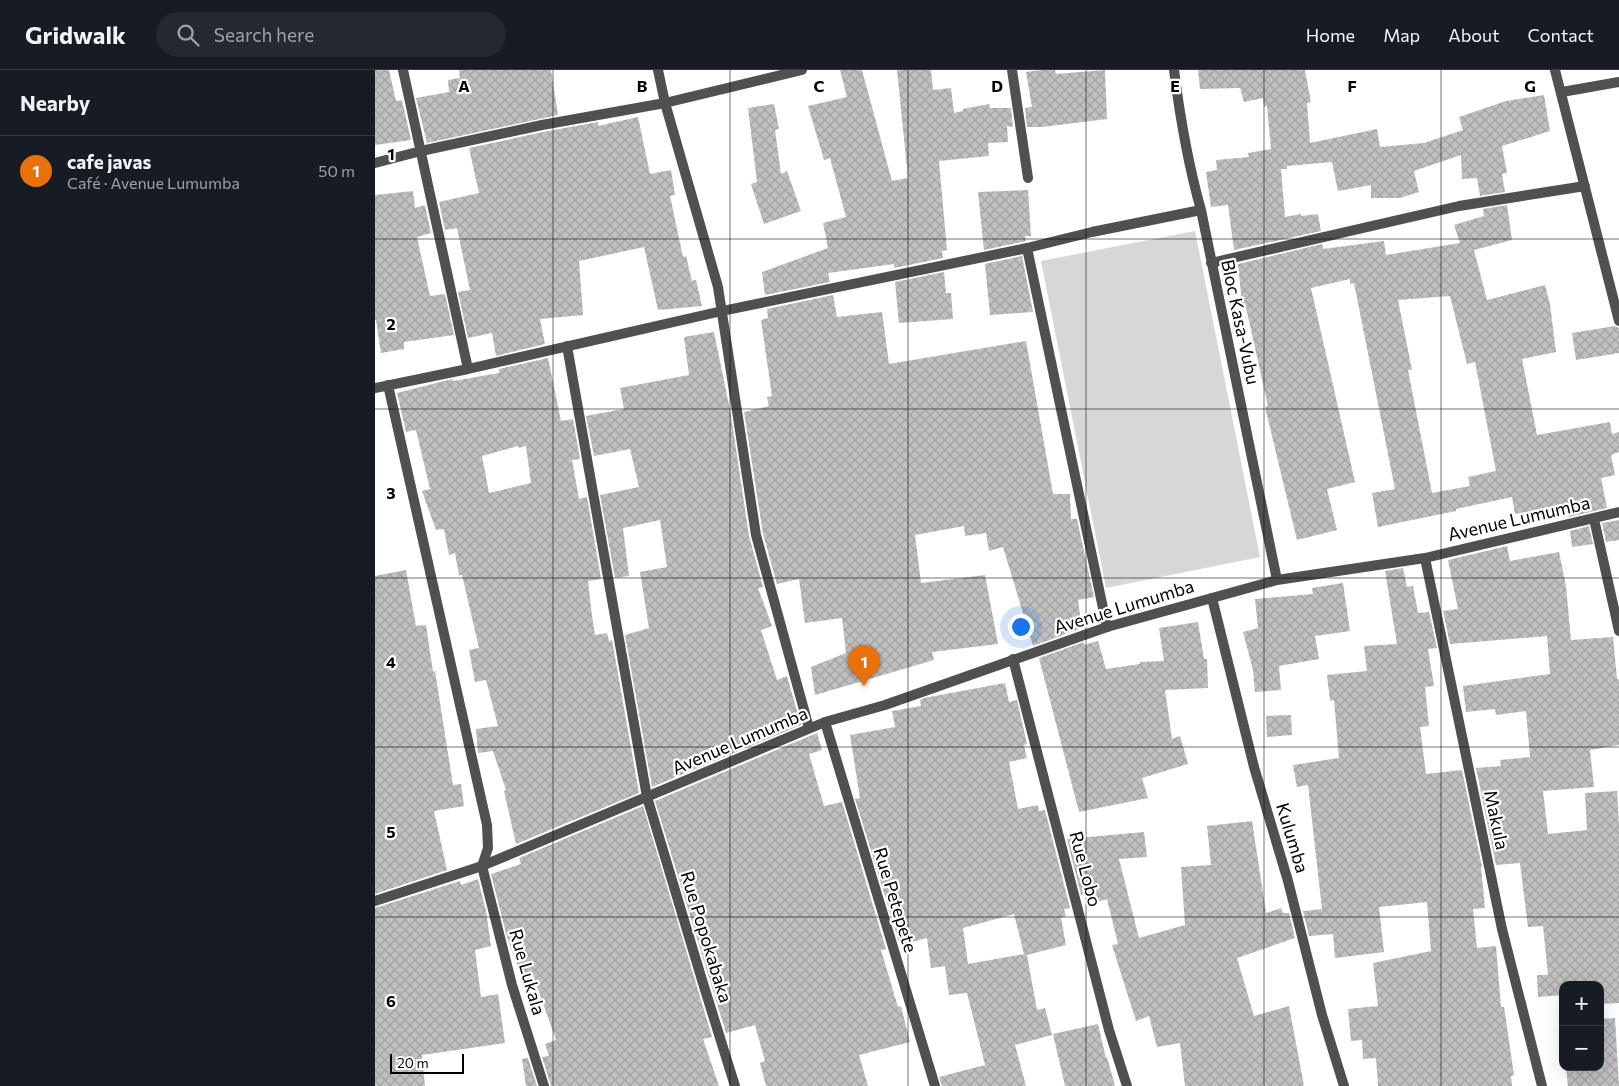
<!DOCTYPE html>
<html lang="en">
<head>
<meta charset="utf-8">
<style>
  :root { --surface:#171b24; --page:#242831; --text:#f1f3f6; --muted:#9ea1a6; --line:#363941; --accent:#1a73e8 }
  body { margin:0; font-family:Commissioner,sans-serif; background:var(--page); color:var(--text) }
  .controls { position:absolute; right:15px; bottom:15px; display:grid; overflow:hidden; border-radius:10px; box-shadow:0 5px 20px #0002 }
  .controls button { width:45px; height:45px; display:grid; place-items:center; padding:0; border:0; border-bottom:1px solid var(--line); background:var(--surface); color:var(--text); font:25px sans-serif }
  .scale { position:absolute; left:15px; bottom:12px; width:74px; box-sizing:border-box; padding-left:5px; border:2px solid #000; border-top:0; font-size:14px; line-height:18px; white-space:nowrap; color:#000; -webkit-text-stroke:4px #fff; paint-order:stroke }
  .you { position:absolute; left:645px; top:556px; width:18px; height:18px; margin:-12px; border:4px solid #fff; border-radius:50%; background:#1a73e8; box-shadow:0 0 0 8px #1a73e833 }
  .badge { display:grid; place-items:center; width:32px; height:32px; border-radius:50%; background:var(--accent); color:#fff; font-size:16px; font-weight:700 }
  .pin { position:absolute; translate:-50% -41px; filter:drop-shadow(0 1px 2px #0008) }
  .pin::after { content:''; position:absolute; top:26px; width:18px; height:15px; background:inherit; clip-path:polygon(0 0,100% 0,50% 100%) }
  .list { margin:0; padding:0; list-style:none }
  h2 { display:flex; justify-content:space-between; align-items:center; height:65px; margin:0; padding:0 20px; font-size:21px }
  h2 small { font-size:16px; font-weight:400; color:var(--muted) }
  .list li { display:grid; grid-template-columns:32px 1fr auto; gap:15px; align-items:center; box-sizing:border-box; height:70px; padding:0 20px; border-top:1px solid var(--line) }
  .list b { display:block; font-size:19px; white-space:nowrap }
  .list p { margin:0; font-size:16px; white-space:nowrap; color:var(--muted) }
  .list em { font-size:16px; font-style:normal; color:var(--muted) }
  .icon { flex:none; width:28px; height:28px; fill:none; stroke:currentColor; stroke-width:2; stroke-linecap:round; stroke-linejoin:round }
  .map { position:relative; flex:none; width:1244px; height:1016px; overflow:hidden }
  header { display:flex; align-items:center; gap:30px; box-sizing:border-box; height:70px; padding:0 25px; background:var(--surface); border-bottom:1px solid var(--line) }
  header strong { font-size:24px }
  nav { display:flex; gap:28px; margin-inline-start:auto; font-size:18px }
  .search { width:350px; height:45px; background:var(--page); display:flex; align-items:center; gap:12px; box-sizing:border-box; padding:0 18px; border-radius:28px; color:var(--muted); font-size:19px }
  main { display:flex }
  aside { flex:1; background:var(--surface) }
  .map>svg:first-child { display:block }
  .garden { fill:#d7d7d7 }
  .building { fill:url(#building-cross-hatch); fill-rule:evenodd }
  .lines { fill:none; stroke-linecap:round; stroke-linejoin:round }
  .minor { stroke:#505050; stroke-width:10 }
  .tertiary { stroke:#505050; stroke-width:10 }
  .grid { fill:none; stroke:#000; stroke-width:1; stroke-opacity:0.55 }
  .labels { text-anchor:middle; stroke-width:4.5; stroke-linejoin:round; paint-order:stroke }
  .street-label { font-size:18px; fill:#000; stroke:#fff }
  .grid-label { font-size:16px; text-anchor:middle; font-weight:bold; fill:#000; stroke:#fff; stroke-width:4.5; stroke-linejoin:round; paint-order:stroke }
</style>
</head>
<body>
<header>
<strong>Gridwalk</strong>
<div class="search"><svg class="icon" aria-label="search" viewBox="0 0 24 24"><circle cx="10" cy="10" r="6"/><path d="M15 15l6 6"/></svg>Search here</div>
<nav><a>Home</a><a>Map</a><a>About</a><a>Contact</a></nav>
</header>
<main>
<aside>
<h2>Nearby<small></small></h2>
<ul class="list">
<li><span class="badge" style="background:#e8710a">1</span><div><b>cafe javas</b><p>Café · Avenue Lumumba</p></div><em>50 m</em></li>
</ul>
</aside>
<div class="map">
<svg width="1244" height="1016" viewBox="0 0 1244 1016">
  <defs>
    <pattern id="building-cross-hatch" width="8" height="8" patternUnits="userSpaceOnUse" patternTransform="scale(1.25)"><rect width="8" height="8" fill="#c0c0c0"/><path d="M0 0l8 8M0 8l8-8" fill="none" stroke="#a3a3a3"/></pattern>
  </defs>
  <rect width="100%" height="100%" fill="#fff"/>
  <path class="garden" d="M 820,161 L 885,487 L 731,518 L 666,191 Z"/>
  <path class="building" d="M 0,0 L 14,0 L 21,31 L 27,30 L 36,70 L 0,75 Z
    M 84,0 L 176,0 L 183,45 L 52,73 L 41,28 L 74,22 L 73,10 L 85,8 Z
    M 465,0 L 487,0 L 517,111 L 533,108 L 522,0 L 556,0 L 558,20 L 576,18 L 579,43 L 588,41 L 588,39 L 614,34 L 615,38 L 636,38 L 638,57 L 632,56 L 633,72 L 613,73 L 614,86 L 564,91 L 572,180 L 567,181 L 568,188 L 519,198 L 519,194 L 453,203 L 455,212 L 390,225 L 387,202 L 453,178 L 448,153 L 471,147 L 455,88 L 449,90 L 433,36 L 472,27 Z
    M 666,0 L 680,0 L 681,4 L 730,0 L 732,49 L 667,57 L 652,57 L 650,38 L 657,37 L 651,2 Z
    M 823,0 L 930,0 L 936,32 L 932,33 L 935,73 L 1002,59 L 1005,77 L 1049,73 L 1088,60 L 1084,47 L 1131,31 L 1169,25 L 1175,61 L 1127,76 L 1132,103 L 1127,104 L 1130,122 L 1105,126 L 1102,108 L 1087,109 L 1086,85 L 1039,101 L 1044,122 L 1025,128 L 996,128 L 996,115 L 963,121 L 957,92 L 912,96 L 912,99 L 906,99 L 910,147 L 926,144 L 926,146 L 943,144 L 946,161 L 859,180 L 853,135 L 836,137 L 831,102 L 842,100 L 841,90 L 874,87 L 873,83 L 896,79 L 892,36 L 889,37 L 888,28 L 869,32 L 865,18 L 825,19 Z
    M 399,34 L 404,59 L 400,60 L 406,104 L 412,101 L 426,141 L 389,154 L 376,114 L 382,112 L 373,38 Z
    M 263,47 L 275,104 L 296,100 L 300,125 L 295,126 L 308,187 L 311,186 L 317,211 L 321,210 L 327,236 L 283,240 L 269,177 L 204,191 L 208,245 L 165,249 L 170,274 L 121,286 L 117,263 L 93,268 L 83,222 L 95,220 L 82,158 L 70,160 L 64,132 L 104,123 L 94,78 L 168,62 L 223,52 L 223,56 Z
    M 653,120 L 656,166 L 650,166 L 651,171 L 609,180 L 603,122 Z
    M 38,121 L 40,138 L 50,135 L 56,163 L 42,167 L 55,226 L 70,224 L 79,265 L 29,272 L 29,279 L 6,283 L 1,250 L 0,250 L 0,125 Z
    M 1132,135 L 1137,170 L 1099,180 L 1112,230 L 1170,215 L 1175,234 L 1181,282 L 1147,289 L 1162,365 L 1235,352 L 1237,364 L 1244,362 L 1244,382 L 1236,385 L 1240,405 L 1226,408 L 1232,438 L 1194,447 L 1192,434 L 1140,444 L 1137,427 L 1081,439 L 1081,441 L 1003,457 L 997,423 L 1020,419 L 979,213 L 975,214 L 975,209 L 936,218 L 980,412 L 952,419 L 962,460 L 922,470 L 890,337 L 893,336 L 870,233 L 867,234 L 863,194 L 947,174 L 948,179 L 1009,171 L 1011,185 L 1085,173 L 1079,155 L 1109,146 L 1108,139 ZM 1075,226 L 1092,294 L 1100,292 L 1121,401 L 1093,407 L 1095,416 L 1057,423 L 1033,300 L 1037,300 L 1023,230 Z
    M 647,186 L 658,242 L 615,245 L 610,194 Z
    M 569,202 L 571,223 L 576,223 L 578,249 L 524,253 L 520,212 Z
    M 458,225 L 462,247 L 507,242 L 514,294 L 651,271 L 678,424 L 695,424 L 696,449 L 702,449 L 719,527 L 703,530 L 707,558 L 658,576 L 628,477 L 614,481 L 611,463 L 590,466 L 589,456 L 540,465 L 546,513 L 610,505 L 623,574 L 557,582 L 559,590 L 440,625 L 436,597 L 471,583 L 467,548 L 430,553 L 424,509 L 402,514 L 388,464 L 369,342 L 394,336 L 392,327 L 397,326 L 386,250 L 393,248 L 392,239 Z
    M 1240,256 L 1244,258 L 1244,283 L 1201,290 L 1197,263 Z
    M 339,262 L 356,345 L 374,466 L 388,517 L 383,518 L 397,556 L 386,560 L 402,610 L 412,606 L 426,655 L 277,717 L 250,565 L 274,558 L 265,502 L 292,497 L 285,450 L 248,458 L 254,506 L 240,508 L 225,425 L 264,417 L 255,379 L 219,386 L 211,346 L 249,339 L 245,318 L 314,305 L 309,267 Z
    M 173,288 L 186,351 L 198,349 L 205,389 L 197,390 L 204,429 L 212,427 L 226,509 L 213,511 L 217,546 L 220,565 L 232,563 L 234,571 L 237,570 L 264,723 L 141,774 L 129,721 L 131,720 L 118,681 L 103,683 L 101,659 L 123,656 L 111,610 L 100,612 L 94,580 L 104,578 L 87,505 L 84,505 L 80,483 L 74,485 L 69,459 L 61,460 L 47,421 L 55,419 L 41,360 L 31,362 L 22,323 L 77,309 L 78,311 L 124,303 L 124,299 ZM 143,376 L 144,378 L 151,376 L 156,413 L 114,423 L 107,386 Z
    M 1244,450 L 1244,470 L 1231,472 L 1227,453 Z
    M 1214,456 L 1218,474 L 1197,477 L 1195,461 Z
    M 1132,476 L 1135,491 L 1184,482 L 1191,516 L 1196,570 L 1238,567 L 1242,609 L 1244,609 L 1244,675 L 1215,680 L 1219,717 L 1168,721 L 1173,764 L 1212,760 L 1210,723 L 1242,721 L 1244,755 L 1244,933 L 1225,934 L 1225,915 L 1188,915 L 1188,925 L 1163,927 L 1162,905 L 1173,905 L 1168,856 L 1153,857 L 1145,793 L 1121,795 L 1101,698 L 1126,696 L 1125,690 L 1155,687 L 1151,641 L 1121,645 L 1120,639 L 1091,642 L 1088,616 L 1175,604 L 1172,566 L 1075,574 L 1068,541 L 1083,539 L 1073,490 Z
    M 1028,498 L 1032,517 L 1038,516 L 1043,543 L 1054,542 L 1062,578 L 1053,579 L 1059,616 L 1050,617 L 1054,656 L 1045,657 L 1051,704 L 1087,700 L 1107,797 L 1106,797 L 1110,838 L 1098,839 L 1102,878 L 1121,876 L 1126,937 L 1129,937 L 1139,1005 L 1136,1006 L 1137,1016 L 1003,1016 L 1001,988 L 988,989 L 987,970 L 976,971 L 973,939 L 1003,936 L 998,893 L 1056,881 L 1052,832 L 1004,837 L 1009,882 L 960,888 L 958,864 L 934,866 L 928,841 L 947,839 L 933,715 L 922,717 L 918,695 L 964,688 L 959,630 L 955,631 L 952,605 L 992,601 L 989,576 L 1022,574 L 1010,501 Z
    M 31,500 L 41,556 L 51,555 L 58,602 L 60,601 L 78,715 L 86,714 L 89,736 L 59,741 L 72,800 L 0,824 L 0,506 Z
    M 968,513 L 975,561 L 940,566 L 944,589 L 904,596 L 906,620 L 880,622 L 878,600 L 868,562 L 883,558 L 880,529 L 938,524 L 937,518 Z
    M 823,552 L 829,589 L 832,589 L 833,618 L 790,620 L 797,669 L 805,666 L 813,694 L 767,708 L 773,728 L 704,742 L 664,588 L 709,572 L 709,575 L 723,571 L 731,599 L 765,594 L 765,592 L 789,591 L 784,558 Z
    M 630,613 L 634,632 L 642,630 L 652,674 L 649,675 L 652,688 L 634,692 L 643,739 L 663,735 L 664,741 L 670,740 L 695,838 L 689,839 L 691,846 L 686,848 L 691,875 L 652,885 L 662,940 L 670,938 L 677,965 L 640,975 L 651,1016 L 567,1016 L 564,1007 L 610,995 L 592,923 L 574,925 L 570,896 L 556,898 L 552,868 L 525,875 L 480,729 L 485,728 L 475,665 L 520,657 L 517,641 L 546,636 L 545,630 L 549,628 ZM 639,844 L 649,884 L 593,894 L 588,858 Z
    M 916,645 L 917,665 L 892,667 L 891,646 Z
    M 442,663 L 447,680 L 434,684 L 449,736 L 467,732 L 511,879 L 506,880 L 523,937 L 526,936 L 535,972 L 484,985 L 493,1016 L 391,1016 L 385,993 L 390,991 L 380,955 L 351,963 L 280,731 Z
    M 268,736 L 337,967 L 328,969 L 344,1016 L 176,1016 L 167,987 L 174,986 L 170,974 L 181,970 L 157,902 L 146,905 L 132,867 L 116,804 L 146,794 L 144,788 Z
    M 877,751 L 891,843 L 906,838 L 908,843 L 914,843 L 920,868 L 862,888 L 879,946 L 914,936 L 929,1016 L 810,1016 L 805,973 L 782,977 L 774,946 L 761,951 L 737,875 L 743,874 L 732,829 L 722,832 L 718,821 L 706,825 L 692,769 L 769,762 L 772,787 L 744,789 L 764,868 L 810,855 L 806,797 L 836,795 L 832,756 Z
    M 103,809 L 111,841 L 116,876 L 100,880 L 106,927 L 123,924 L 130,973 L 47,985 L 50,1016 L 0,1016 L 0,838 L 85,811 L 86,815 Z
    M 1240,948 L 1244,1016 L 1193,1016 L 1191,997 L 1225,997 L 1225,949 Z
    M 723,954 L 731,988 L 732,987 L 740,1016 L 690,1016 L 678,964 Z
    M 153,988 L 162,1016 L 151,1016 L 147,989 Z"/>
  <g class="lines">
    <path class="minor" d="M 28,0 L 93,299
      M 283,0 L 290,33 L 343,217 L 381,465 L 434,658
      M 637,0 L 653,108
      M 799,0 C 805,47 813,94 826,140 L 902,510
      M 1180,0 L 1244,251
      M 1187,22 L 1244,12
      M 0,93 L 46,81 L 167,55 L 290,33 L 427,0
      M 836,193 L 1084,136 L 1210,116
      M 192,276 L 272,727 L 327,910 L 360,1016
      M 13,315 L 112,755 L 113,778 L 107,796 L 137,915 L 169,1016
      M 0,318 L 93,299 L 347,241 L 652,178
      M 1219,449 L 1244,561
      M 1050,488 L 1127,859 L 1167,1016
      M 837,528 L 902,510 L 1050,488 L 1244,442
      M 732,557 L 652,178 L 717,162 L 826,140
      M 638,589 L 734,960 L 752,1016
      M 450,652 L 560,1016"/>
    <path class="tertiary" d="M 0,831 L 107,796 L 450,652 L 510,635 L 732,557 L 837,528 L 879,697 L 913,811 L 947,945 L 969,1016"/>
  </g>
  <path class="grid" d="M 178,0 L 178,1016M 355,0 L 355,1016M 533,0 L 533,1016M 711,0 L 711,1016M 889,0 L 889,1016M 1066,0 L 1066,1016M 0,169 L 1244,169M 0,339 L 1244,339M 0,508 L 1244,508M 0,677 L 1244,677M 0,847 L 1244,847"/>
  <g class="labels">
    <g class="street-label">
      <text transform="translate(865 252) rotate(78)" y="6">Bloc Kasa-Vubu</text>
      <text transform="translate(1144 449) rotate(-13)" y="6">Avenue Lumumba</text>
      <text transform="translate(749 537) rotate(-17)" y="6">Avenue Lumumba</text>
      <text transform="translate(365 671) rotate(-23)" y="6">Avenue Lumumba</text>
      <text transform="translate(1121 750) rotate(78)" y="6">Makula</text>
      <text transform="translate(917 768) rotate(73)" y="6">Kulumba</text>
      <text transform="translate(710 799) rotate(75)" y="6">Rue Lobo</text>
      <text transform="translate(520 830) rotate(73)" y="6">Rue Petepete</text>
      <text transform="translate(331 867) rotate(73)" y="6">Rue Popokabaka</text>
      <text transform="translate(152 902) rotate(74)" y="6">Rue Lukala</text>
    </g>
  </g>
  <g class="grid-label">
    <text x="89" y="22">A</text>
    <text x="267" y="22">B</text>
    <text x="444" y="22">C</text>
    <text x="622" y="22">D</text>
    <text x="800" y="22">E</text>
    <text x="977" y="22">F</text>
    <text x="1155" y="22">G</text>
    <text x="16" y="90">1</text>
    <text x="16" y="260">2</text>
    <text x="16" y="429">3</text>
    <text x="16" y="598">4</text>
    <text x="16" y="768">5</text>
    <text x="16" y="937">6</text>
  </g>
</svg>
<div class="controls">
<button>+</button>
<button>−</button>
</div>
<div class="scale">20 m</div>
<div class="you"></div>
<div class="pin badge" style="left:489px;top:616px;background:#e8710a">1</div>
</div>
</main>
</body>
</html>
